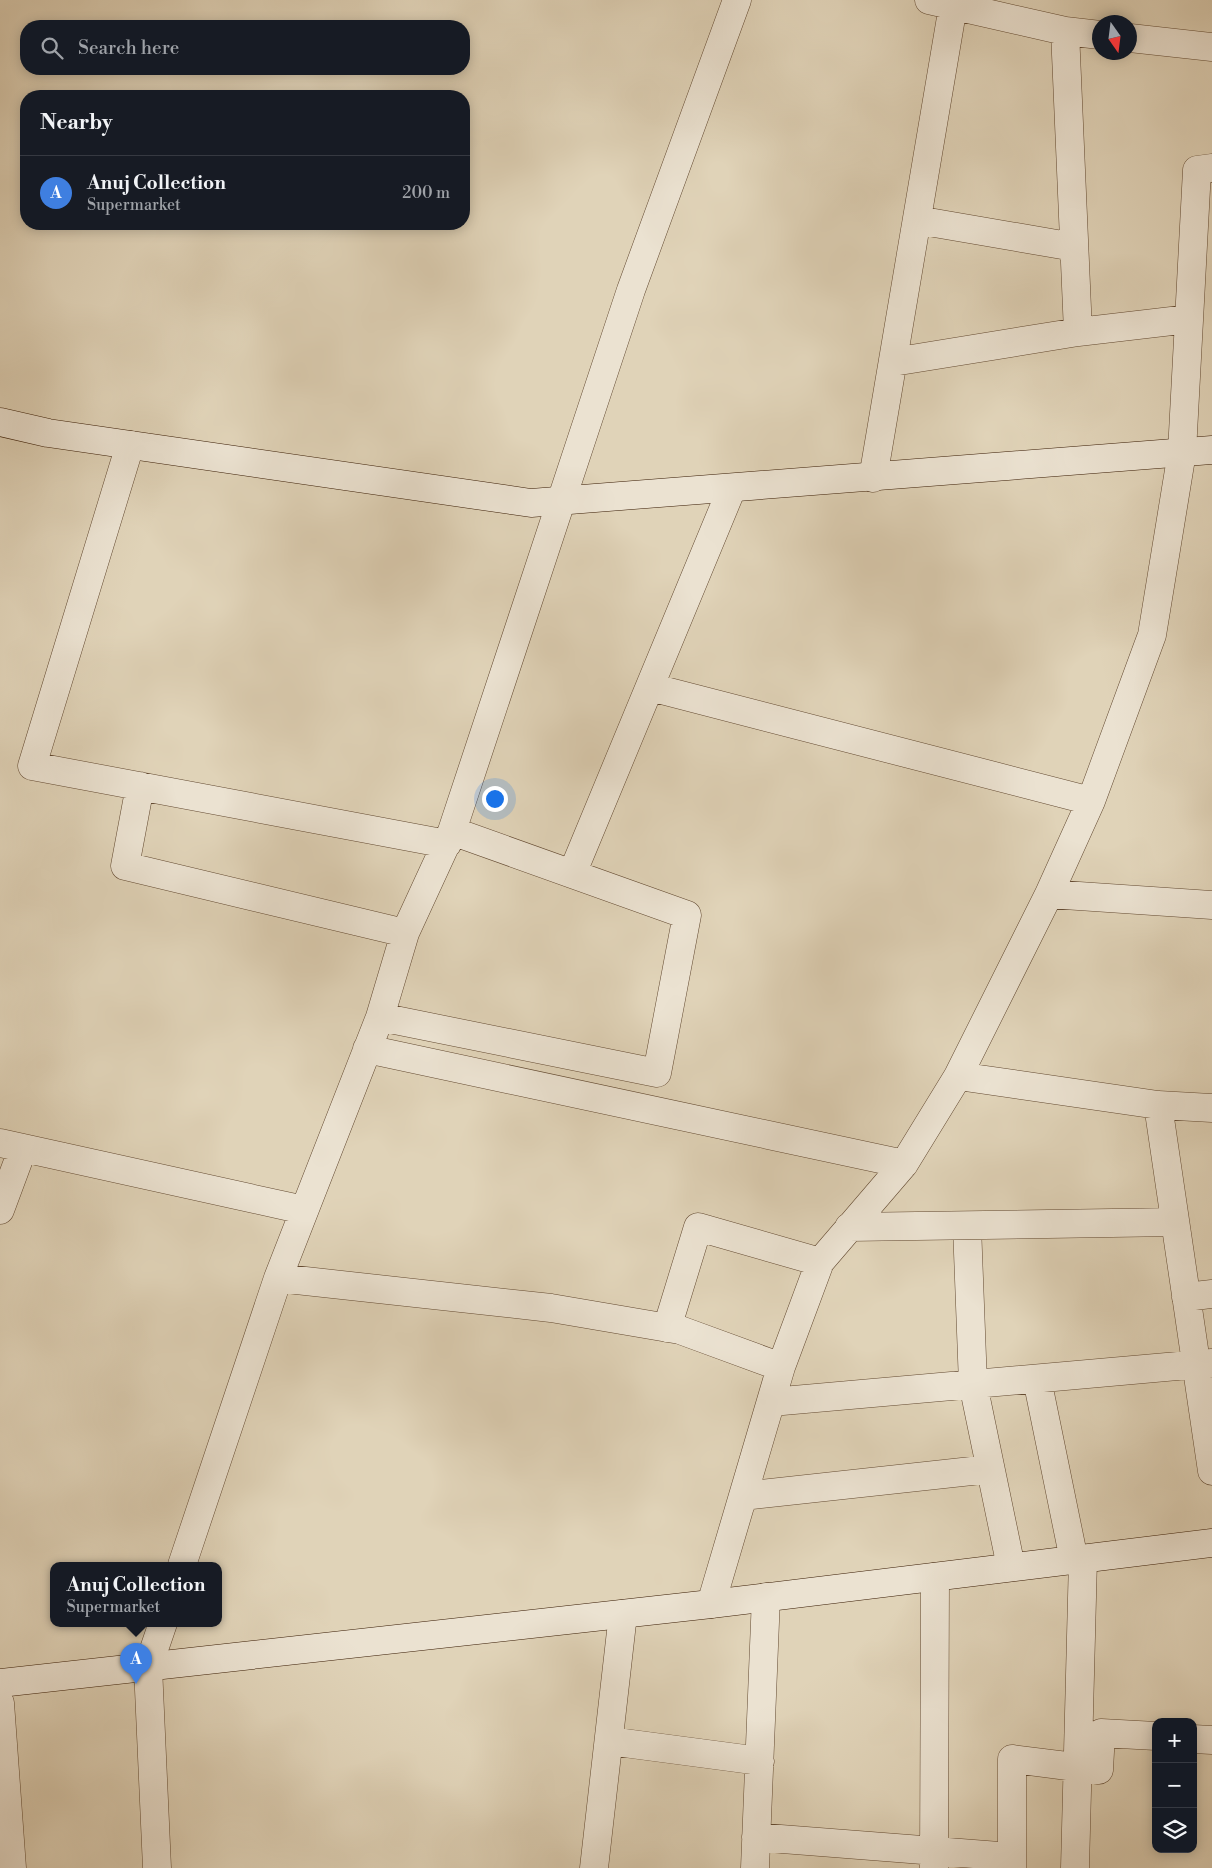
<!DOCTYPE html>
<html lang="en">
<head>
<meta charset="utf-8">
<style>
  :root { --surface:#171b24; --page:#242831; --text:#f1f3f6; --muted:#9ea1a6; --line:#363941; --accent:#c59692 }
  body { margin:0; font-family:"Libre Bodoni",serif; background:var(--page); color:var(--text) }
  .controls { position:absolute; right:15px; bottom:15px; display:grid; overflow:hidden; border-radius:10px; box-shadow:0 2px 12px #0003 }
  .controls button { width:45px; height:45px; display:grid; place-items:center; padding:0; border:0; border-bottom:1px solid var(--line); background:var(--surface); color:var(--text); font:25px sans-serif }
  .compass { position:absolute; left:1092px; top:15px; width:45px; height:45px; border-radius:50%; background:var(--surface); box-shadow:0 2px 12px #0003; rotate:166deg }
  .you { position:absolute; left:494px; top:798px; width:18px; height:18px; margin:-12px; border:4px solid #fff; border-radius:50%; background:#1a73e8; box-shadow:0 0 0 8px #1a73e833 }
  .badge { display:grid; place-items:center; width:32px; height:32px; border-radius:50%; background:var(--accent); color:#fff; font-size:16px; font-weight:700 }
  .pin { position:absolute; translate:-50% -41px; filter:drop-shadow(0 1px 2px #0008) }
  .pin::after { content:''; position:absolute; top:26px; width:18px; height:15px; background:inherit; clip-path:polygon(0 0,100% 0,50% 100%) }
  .popup { position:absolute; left:50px; top:1562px; width:172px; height:65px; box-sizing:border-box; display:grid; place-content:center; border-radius:10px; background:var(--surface); filter:drop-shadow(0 1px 4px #0005); font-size:16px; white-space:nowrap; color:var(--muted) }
  .popup b { font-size:19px; color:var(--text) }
  .popup::after { content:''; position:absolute; left:50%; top:100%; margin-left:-10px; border:10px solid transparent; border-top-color:var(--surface) }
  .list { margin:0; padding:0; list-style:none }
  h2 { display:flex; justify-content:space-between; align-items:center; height:65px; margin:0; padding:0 20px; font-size:21px }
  h2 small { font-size:16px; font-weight:400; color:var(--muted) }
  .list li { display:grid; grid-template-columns:32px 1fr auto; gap:15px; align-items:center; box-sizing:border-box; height:75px; padding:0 20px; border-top:1px solid var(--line) }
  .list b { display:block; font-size:19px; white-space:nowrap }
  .list p { margin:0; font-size:16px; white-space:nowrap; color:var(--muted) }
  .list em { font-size:16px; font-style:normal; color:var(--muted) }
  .icon { flex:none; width:28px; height:28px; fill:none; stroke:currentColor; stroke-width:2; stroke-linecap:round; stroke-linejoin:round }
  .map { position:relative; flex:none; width:1212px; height:1868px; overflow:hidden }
  .search { position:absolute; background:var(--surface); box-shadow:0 2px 12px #0003; left:20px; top:20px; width:450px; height:55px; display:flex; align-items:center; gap:12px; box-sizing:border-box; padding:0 18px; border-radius:20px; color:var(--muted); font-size:19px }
  .panel { position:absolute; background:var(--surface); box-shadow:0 2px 12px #0003; left:20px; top:90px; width:450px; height:140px; border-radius:20px }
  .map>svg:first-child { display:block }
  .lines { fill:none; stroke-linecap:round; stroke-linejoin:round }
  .street-casing { stroke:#624931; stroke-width:29 }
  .secondary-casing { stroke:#381b04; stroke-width:29 }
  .street { stroke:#ebe2d1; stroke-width:28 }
  .secondary { stroke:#ebe2d1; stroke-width:28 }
</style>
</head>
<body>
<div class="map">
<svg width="1212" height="1868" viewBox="0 0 1212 1868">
  <rect width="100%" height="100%" fill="#e0d3b8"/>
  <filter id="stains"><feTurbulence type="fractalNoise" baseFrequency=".004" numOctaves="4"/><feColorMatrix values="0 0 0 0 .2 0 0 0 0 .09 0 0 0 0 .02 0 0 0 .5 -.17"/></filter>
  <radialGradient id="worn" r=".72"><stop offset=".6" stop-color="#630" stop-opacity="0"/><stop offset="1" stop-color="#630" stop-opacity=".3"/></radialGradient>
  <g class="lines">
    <g class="street-casing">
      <path id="street" d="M 929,0 L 1065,31 L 1100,35
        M 1065,31 L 1078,332
        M 1130,38 L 1212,47
        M 917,220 L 1074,247
        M 893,362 L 1078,332 L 1189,319
        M 130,445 L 32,766 L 447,844
        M 873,478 L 954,0
        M 650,687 L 1091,801
        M 140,786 L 125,866 L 405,933
        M 572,874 L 732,488
        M 1049,894 L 1212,905
        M 380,1017 L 657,1073 L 687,915 L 452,831
        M 367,1049 L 904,1164
        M 958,1076 L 1158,1105 L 1212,1108
        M 1158,1105 L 1212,1471
        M 0,1143 L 304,1210
        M 0,1210 L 23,1148
        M 967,1226 L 973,1384 L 1011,1567
        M 849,1227 L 1175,1222
        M 278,1278 L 551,1308 L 680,1330 L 781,1367
        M 1186,1297 L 1212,1294
        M 667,1328 L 698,1227 L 820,1262
        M 1037,1379 L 1074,1560
        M 771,1402 L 1212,1363
        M 743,1496 L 990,1469
        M 182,1565 L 278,1278 L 380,1017 L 405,933 L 452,831 L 631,290 L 737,0
        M 711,1604 L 781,1367 L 820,1262 L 904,1164 L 958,1076 L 1049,894 L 1091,801 L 1152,635 L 1182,452 L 1197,170 L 1212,168
        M 0,1703 L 12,1868
        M 1193,1739 L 1212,1740
        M 609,1741 L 760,1761
        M 756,1837 L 1012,1857
        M 157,1868 L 148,1667 L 163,1623
        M 594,1868 L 623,1614
        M 755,1868 L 766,1597
        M 934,1868 L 935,1577
        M 1012,1868 L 1012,1759 L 1099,1770 L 1101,1733 L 1156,1736
        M 1075,1868 L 1083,1559"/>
    </g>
    <g class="secondary-casing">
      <path id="secondary" d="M 0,422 L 48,433 L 531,503 L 1212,450
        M 0,1683 L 711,1604 L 1212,1543"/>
    </g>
    <use href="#street" class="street"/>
    <use href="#secondary" class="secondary"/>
  </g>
  <rect width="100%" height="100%" filter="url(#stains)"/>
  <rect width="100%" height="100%" fill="url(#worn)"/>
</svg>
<div class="controls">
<button>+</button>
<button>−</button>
<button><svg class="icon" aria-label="layers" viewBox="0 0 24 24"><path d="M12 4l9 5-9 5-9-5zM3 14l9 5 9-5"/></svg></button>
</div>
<svg class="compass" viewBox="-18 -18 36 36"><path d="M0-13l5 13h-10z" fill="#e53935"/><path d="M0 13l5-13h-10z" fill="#9ea1a6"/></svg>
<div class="you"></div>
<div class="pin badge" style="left:136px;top:1684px;background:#3f7fe0">A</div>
<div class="popup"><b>Anuj Collection</b>Supermarket</div>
<div class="search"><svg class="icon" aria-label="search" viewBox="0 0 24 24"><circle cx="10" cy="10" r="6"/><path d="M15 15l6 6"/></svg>Search here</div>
<section class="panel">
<h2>Nearby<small></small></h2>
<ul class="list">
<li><span class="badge" style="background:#3f7fe0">A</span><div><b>Anuj Collection</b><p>Supermarket</p></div><em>200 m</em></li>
</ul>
</section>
</div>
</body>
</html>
